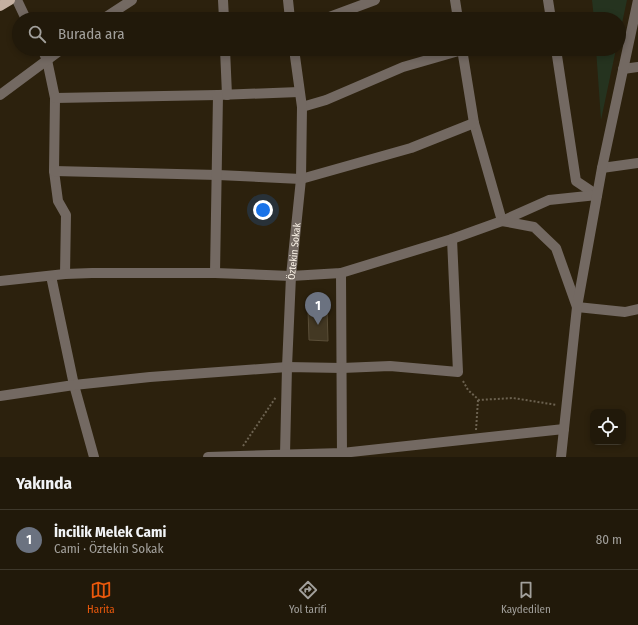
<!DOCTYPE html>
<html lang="tr">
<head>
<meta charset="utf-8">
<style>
  :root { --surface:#21190a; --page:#292213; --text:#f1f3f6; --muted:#a2a09c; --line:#3e382b; --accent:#ea580c }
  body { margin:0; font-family:"Fira Sans Condensed",sans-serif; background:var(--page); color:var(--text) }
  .controls { position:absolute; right:12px; bottom:12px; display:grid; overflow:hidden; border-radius:8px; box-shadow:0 2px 6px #0003 }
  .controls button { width:36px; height:36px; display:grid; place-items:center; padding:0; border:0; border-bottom:1px solid var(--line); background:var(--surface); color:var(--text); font:20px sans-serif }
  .you { position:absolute; left:263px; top:210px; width:14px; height:14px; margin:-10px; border:3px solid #fff; border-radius:50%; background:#1a73e8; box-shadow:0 0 0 6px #1a73e833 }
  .badge { display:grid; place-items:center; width:26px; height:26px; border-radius:50%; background:var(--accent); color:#fff; font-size:13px; font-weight:700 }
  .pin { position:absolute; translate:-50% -33px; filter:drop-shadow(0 1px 2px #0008) }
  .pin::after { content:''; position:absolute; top:21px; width:14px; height:12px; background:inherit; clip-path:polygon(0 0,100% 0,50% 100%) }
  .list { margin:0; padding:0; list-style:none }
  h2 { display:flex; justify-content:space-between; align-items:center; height:52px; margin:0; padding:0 16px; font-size:17px }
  h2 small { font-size:13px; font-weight:400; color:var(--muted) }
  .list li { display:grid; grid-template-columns:26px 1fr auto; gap:12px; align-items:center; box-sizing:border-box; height:60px; padding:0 16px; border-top:1px solid var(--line) }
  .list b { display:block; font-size:15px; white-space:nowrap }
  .list p { margin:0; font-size:13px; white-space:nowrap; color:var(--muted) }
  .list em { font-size:13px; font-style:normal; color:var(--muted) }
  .icon { flex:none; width:22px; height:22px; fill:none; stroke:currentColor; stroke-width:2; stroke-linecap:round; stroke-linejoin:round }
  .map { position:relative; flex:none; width:638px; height:457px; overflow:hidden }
  .search { position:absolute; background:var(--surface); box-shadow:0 2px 6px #0003; left:12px; right:12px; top:12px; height:44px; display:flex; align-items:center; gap:10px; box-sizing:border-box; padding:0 14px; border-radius:22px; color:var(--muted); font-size:15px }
  .sheet { height:112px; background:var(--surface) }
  nav { display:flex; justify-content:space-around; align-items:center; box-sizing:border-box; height:56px; border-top:1px solid var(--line); background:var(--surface); font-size:11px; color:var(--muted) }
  nav a { display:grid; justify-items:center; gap:2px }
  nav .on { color:var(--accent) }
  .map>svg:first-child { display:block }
  .green { fill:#25331f }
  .building { fill:#433823; stroke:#5a4e38 }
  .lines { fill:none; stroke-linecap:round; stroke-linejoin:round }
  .path { stroke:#6c6250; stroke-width:2; stroke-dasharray:2 2; stroke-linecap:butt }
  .minor { stroke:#736962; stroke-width:10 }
  .major { stroke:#c4b0a1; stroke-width:10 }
  .labels { text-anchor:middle; stroke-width:3; stroke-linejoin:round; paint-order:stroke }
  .street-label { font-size:10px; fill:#f8f0e4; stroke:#100c04 }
</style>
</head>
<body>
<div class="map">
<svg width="638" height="457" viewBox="0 0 638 457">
  <rect width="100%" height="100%" fill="#2c210d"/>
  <path class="green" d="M 592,0 L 627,0 L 619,37 L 619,19 L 594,19 Z
    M 596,49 L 616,49 L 601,120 Z"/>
  <path class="building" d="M 327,309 L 328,341 L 309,340 L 308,310 Z"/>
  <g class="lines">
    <path class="path" d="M 463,381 L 468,390 L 479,400 L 513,398 L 557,405
      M 476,430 L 478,400
      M 243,446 L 276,397"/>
    <g class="minor">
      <path d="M 17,0 L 26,19"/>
      <path d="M 223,0 L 224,19"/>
      <path d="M 288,0 L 290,19"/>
      <path d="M 455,0 L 458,19"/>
      <path d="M 548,0 L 551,19"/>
      <path d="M 103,19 L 132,0"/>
      <path d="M 324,19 L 375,0"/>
      <path d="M 42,49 L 47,60 L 55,98 L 54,171 L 58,201 L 66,215 L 65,274"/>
      <path d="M 225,49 L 227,95"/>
      <path d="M 462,49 L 474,123 L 502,221 L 534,227 L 556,248 L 577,307 L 625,312 L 638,309"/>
      <path d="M 556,49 L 576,181 L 597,195"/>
      <path d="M 623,69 L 638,67"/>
      <path d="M 0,95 L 62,49"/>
      <path d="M 55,98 L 218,95 L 299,92"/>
      <path d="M 302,107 L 326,100 L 403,67 L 462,50"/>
      <path d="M 602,168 L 638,163"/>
      <path d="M 54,171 L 218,175 L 301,179 L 411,148 L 474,123"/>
      <path d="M 215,273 L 218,95"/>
      <path d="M 341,273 L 342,457"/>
      <path d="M 51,276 L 74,385 L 94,457"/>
      <path d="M 0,281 L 65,274 L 92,273 L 215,273 L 291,276 L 341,273 L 452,239 L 502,221 L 549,200 L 597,195"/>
      <path d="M 0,396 L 74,385 L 150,377 L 287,367 L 342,368 L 390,366 L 458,372 L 452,239"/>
      <path id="s1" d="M 285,454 L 287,367 L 291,276 L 301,179 L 302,107 L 294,49"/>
      <path d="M 208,457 L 342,453 L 564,429"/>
      <path d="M 561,457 L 577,307 L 602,168 L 638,0"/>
    </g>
    <path class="major" d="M 0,6 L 10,0"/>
  </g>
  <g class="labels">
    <g class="street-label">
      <text dy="4" stroke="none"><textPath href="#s1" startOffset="203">Öztekin Sokak</textPath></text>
    </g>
  </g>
</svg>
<div class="controls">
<button><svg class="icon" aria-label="locate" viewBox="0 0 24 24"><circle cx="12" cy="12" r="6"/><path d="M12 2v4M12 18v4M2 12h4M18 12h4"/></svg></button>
</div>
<div class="you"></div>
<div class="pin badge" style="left:318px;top:325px;background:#6b7280">1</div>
<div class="search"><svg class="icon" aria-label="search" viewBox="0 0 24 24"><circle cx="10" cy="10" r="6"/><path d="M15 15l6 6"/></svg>Burada ara</div>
</div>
<section class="sheet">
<h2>Yakında<small></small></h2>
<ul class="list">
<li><span class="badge" style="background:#6b7280">1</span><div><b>İncilik Melek Cami</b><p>Cami · Öztekin Sokak</p></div><em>80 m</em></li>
</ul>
</section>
<nav>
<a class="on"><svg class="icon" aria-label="map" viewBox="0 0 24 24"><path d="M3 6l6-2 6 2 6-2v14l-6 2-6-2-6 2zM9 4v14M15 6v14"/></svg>Harita</a>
<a><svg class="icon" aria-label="directions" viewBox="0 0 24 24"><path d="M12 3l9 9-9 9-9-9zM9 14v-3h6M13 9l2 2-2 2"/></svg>Yol tarifi</a>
<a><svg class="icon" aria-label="saved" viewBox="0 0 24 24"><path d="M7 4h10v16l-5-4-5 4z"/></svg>Kaydedilen</a>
</nav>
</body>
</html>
